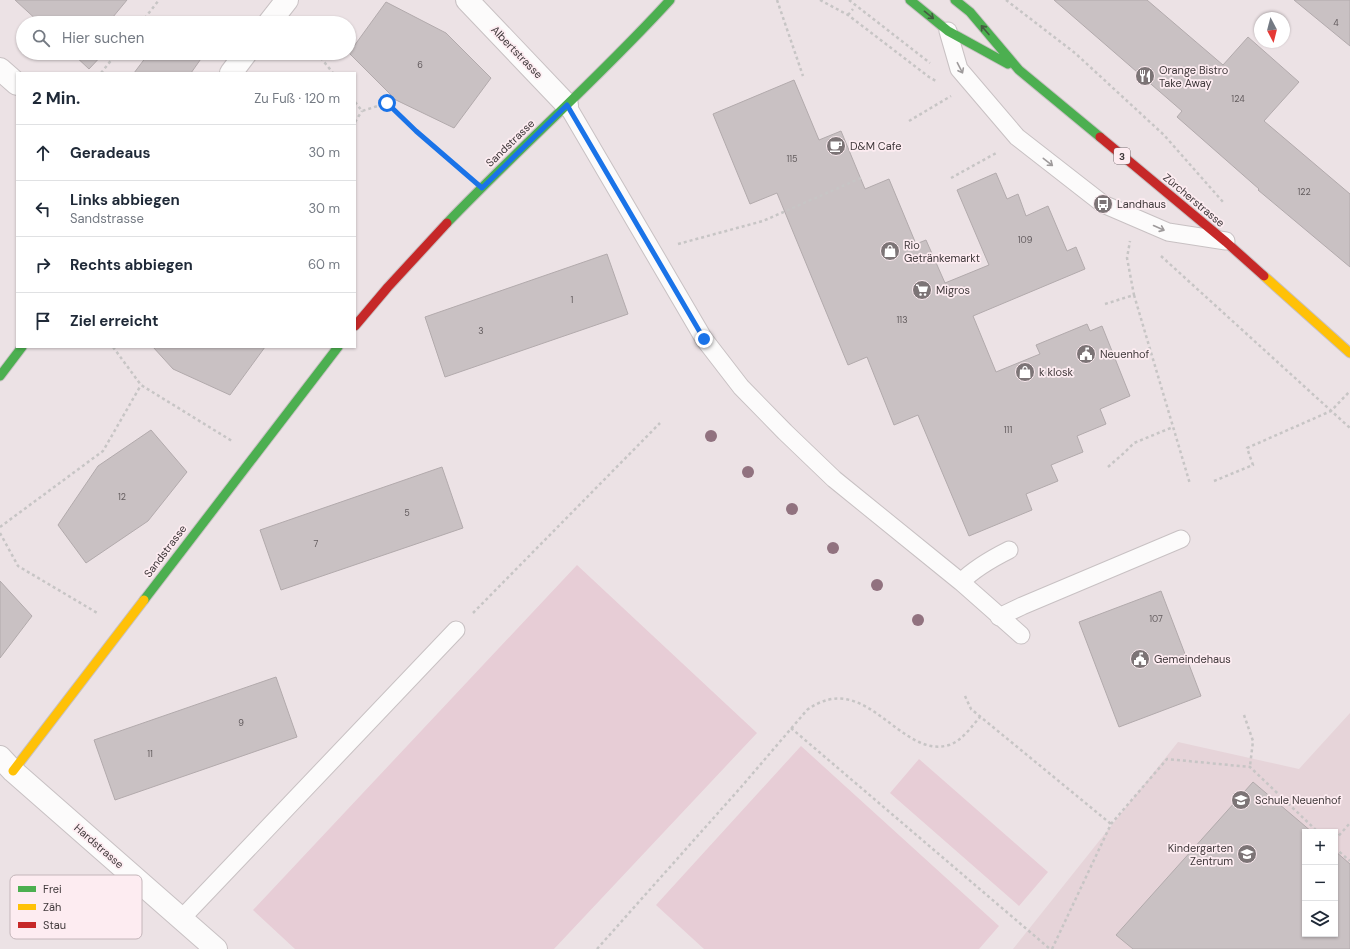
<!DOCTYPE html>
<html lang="de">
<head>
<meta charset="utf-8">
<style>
  :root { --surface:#fff; --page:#f2f2f3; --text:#1f2937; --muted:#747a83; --line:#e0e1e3 }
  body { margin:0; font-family:"DM Sans",sans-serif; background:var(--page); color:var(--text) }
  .controls { position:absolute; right:12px; bottom:12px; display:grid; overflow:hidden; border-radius:0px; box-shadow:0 1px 3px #0004 }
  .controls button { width:36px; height:36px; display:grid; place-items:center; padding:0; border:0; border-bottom:1px solid var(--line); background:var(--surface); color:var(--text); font:20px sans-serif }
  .compass { position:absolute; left:1254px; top:12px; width:36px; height:36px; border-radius:50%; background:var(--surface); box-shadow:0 1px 3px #0004; rotate:173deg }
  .stop { position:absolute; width:12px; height:12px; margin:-9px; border:3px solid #1a73e8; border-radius:50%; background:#fff }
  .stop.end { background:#1a73e8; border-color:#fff; box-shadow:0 1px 4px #0008 }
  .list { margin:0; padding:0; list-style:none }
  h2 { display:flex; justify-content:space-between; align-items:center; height:52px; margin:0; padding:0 16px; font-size:17px }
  h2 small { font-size:13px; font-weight:400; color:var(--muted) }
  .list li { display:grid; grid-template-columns:26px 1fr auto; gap:12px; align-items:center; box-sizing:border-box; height:56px; padding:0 16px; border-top:1px solid var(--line) }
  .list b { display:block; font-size:15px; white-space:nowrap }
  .list p { margin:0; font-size:13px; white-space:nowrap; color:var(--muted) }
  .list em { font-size:13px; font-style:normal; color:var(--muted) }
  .icon { flex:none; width:22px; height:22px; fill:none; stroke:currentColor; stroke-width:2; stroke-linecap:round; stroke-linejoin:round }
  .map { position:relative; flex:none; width:1350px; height:949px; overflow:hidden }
  .search { position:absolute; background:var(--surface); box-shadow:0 1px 3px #0004; left:16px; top:16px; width:340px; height:44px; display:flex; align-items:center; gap:10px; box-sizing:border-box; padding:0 14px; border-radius:22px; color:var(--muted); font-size:15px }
  .panel { position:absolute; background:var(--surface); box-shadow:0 1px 3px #0004; left:16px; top:72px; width:340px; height:276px; border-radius:0px }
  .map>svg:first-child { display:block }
  .built { fill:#e6d4d9; fill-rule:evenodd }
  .green { fill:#e7cdd6 }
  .building { fill:#c9c1c3; stroke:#b2aaac }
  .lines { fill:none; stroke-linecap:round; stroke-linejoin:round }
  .lane-casing { stroke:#c8c1c3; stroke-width:19 }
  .street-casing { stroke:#c8c1c3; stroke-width:24 }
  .fast-casing { stroke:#c8c1c3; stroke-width:11 }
  .slow-casing { stroke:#c8c1c3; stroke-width:11 }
  .jam-casing { stroke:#c8c1c3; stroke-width:11 }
  .path { stroke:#c7c5c5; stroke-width:2.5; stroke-dasharray:3 3; stroke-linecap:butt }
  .lane { stroke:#fcfbfb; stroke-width:17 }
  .street { stroke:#fcfbfb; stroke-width:22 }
  .fast { stroke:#4caf50; stroke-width:9 }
  .slow { stroke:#ffc107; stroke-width:9 }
  .jam { stroke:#c62828; stroke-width:9 }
  .tree { fill:#91727f }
  .oneway { stroke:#445c41 }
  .oneway2 { stroke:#9e9a9b }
  .route { stroke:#1a73e8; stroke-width:5 }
  .labels { text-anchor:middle; stroke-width:3.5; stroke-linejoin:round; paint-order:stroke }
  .number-label { font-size:9px; fill:#625b5d }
  .shield { fill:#fdecf1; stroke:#796f72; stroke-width:1 }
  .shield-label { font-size:10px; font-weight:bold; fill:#40393b }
  .street-label { font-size:11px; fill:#40393b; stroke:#fdecf1 }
  .poi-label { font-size:11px; fill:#40393b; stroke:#fdecf1; text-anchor:start }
  .key { fill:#fdecf1; stroke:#c4b6ba; stroke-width:1 }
  .key-label { font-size:11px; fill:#40393b }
</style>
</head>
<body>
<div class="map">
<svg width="1350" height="949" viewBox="0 0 1350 949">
  <rect width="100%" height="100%" fill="#ece2e5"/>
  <path class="built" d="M 1350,713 L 1350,949 L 1013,949 L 1178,742 L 1299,769 ZM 1305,832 L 1335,832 L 1335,934 L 1305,934 Z"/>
  <path class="green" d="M 577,565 L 757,733 L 554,949 L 295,949 L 253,910 Z
    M 801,746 L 999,926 L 979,949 L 704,949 L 656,905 Z
    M 919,759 L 1048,872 L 1019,906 L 890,793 Z"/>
  <path class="building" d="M 15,0 L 127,0 L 108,23 L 40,23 Z
    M 1054,0 L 1147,0 L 1223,65 L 1248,37 L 1299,82 L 1264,121 L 1350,194 L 1350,267 L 1258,190 L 1259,189 L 1177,117 L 1182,111 Z
    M 1294,0 L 1350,0 L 1350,46 Z
    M 386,2 L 446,33 L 491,78 L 454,128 L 396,100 L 349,53 Z
    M 72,53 L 104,53 L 89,69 Z
    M 149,53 L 205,53 L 191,73 L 134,73 Z
    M 794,80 L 819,140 L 841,131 L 865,189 L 889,179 L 916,244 L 926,240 L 945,283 L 989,265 L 957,190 L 996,173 L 1007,199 L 1018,194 L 1026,216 L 1048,206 L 1067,251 L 1076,247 L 1085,269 L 973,316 L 996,372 L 1040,354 L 1036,345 L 1087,324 L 1090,331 L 1102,326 L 1130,396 L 1100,409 L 1106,424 L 1077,436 L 1083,452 L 1051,465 L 1058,481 L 1026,494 L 1032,510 L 969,536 L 918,415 L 894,425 L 867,357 L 848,365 L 777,193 L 750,204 L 713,114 Z
    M 607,254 L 628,314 L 445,377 L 425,317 Z
    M 153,347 L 265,347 L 230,395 L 173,369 Z
    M 151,430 L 187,472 L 148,521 L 86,563 L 58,525 L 98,466 Z
    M 442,467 L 463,528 L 281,590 L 260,530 Z
    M 0,581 L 32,616 L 0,658 Z
    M 1161,591 L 1201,696 L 1119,727 L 1079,622 Z
    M 276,677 L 297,737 L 115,800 L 94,740 Z
    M 1253,782 L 1312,832 L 1305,832 L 1305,934 L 1335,934 L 1335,851 L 1350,864 L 1350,949 L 1133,949 L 1116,935 Z"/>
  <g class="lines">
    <g class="lane-casing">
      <path id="lane" d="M 948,31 L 959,69 L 1017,137 L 1103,204 L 1168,232 L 1226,241
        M 567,105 L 704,339 L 741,387 L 785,432 L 834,479 L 961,582 L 1021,635
        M 961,582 C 975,568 991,559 1009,550
        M 999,617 L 1022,606 L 1181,539
        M 182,918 L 456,630"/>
    </g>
    <g class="street-casing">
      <path id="street" d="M 467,0 L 567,105
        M 269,23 L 287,0
        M 0,69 L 17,84
        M 231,73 L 246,53
        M 0,757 L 13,771 L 216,949"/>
    </g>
    <g class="fast-casing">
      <path id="fast" d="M 910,0 L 948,31 L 1008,64
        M 955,0 L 970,12 L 1019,70 L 1100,137
        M 447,223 C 520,147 599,78 670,0
        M 0,376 L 22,347
        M 144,600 L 338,347"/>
    </g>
    <g class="slow-casing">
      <path id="slow" d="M 1264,276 L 1350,353
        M 13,771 L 144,600"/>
    </g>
    <g class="jam-casing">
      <path id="jam" d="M 1100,137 L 1226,242 L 1264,276
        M 355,326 L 388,287 L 447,223"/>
    </g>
    <path class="path" d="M 777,0 L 803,76
      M 820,0 L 848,15 L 929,77 L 936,81
      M 849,0 L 930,63
      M 1006,0 L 1075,53 L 1164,135 L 1223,202
      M 848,15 L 853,9
      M 141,23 L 159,0
      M 317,53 L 333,73
      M 101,73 L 117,53
      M 355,102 L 362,111 L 387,103 L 416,131 L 462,171
      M 909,121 L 951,96
      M 355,122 L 362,111
      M 951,178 L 998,152
      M 678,244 L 763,221 L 861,178
      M 1161,256 L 1350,428
      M 1134,295 L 1190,484
      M 1105,304 L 1134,295 L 1127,258 L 1130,241
      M 113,347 L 141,385 L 232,441
      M 1108,467 L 1125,452 L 1134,443 L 1173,427
      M 1214,481 L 1253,465 L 1247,448 L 1331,411 L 1350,391
      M 0,527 L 103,451 L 141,385
      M 0,533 L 18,566 L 99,614
      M 473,613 L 660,423
      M 965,696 L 971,709 L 1111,824
      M 1244,715 L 1253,741 L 1250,766
      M 791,728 L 1050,949
      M 1335,840 L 1350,823
      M 1335,848 L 1350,861
      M 597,949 L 742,786 L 807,710 C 866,667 900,760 949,745 C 962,741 971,727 980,717
      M 1052,949 L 1111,824 L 1167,759 L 1250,767 L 1318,832"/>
    <use href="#lane" class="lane"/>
    <use href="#street" class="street"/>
    <use href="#fast" class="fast"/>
    <use href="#slow" class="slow"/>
    <use href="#jam" class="jam"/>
  </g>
  <g class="tree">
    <circle cx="711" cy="436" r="6"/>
    <circle cx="748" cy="472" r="6"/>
    <circle cx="792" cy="509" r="6"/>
    <circle cx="833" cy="548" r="6"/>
    <circle cx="877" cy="585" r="6"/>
    <circle cx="918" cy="620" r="6"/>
  </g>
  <defs><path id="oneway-shaft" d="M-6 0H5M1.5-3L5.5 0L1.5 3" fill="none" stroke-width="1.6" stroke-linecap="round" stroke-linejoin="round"/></defs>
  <g class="oneway">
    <use href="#oneway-shaft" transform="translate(929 15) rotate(39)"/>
    <use href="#oneway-shaft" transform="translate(985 30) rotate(-131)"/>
  </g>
  <g class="oneway2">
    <use href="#oneway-shaft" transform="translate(960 68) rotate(63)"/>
    <use href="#oneway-shaft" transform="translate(1048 162) rotate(38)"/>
    <use href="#oneway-shaft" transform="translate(1159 228) rotate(24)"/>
  </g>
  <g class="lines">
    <path class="route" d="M 387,103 L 416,131 L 482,188 L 567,105 L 704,339"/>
  </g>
  <defs>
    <g id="restaurant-disc" transform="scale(1)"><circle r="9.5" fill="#7c7476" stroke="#fdecf1"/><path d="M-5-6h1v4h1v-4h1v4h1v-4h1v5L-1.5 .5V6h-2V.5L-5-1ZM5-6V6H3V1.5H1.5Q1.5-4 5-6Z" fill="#fff"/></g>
    <g id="cafe-disc" transform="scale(1)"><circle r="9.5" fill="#7c7476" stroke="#fdecf1"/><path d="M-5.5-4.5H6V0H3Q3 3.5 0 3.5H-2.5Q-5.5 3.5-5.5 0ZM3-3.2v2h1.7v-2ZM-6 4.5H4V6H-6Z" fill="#fff"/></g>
    <g id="bus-disc" transform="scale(1)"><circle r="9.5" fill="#7c7476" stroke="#fdecf1"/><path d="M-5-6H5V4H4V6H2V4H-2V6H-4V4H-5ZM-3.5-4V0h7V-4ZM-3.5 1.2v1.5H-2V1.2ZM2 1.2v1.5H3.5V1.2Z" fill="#fff"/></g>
    <g id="shop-disc" transform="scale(1)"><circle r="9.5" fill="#7c7476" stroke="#fdecf1"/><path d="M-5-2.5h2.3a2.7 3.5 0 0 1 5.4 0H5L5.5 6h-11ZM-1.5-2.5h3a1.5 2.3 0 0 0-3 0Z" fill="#fff"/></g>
    <g id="supermarket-disc" transform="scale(1)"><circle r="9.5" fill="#7c7476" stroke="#fdecf1"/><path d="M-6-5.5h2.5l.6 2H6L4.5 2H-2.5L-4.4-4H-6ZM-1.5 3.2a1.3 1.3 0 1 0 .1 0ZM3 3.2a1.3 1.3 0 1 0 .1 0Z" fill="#fff"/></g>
    <g id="civic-disc" transform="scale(1)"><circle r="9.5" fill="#7c7476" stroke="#fdecf1"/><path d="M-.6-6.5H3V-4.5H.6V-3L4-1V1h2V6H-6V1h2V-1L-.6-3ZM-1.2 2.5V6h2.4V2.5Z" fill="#fff"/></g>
    <g id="school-disc" transform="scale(1)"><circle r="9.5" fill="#7c7476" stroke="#fdecf1"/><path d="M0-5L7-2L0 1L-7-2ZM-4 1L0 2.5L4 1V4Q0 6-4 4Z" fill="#fff"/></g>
  </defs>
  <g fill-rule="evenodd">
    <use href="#restaurant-disc" x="1145" y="76"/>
    <use href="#cafe-disc" x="836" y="146"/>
    <use href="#bus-disc" x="1103" y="204"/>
    <use href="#shop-disc" x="890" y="251"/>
    <use href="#supermarket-disc" x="922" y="290"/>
    <use href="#civic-disc" x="1086" y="354"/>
    <use href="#shop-disc" x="1025" y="372"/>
    <use href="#civic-disc" x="1140" y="659"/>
    <use href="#school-disc" x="1241" y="800"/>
    <use href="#school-disc" x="1247" y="854"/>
  </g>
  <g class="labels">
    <g class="number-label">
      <text x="1336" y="26">4</text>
      <text x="420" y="68">6</text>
      <text x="1238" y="102">124</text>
      <text x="792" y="162">115</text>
      <text x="1304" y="195">122</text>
      <text x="1025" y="243">109</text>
      <text x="572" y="303">1</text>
      <text x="902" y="323">113</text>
      <text x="481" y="334">3</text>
      <text x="1008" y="433">111</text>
      <text x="122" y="500">12</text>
      <text x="407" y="516">5</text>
      <text x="316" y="547">7</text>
      <text x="1156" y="622">107</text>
      <text x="241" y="726">9</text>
      <text x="150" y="757">11</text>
    </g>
    <rect class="shield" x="1114" y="148" width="16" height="16" rx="3"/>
    <g class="shield-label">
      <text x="1122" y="160">3</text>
    </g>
    <g class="street-label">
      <text transform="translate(517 52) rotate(46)" y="4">Albertstrasse</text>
      <text transform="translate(510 143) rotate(-44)" y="4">Sandstrasse</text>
      <text transform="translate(1194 200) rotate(40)" y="4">Zürcherstrasse</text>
      <text transform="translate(165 551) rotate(-53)" y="4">Sandstrasse</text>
      <text transform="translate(99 846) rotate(41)" y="4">Hardstrasse</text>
    </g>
    <g class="poi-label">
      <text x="1159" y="74">Orange Bistro<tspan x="1159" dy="13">Take Away</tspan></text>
      <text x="850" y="150">D&amp;M Cafe</text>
      <text x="1117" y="208">Landhaus</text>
      <text x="904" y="249">Rio<tspan x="904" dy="13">Getränkemarkt</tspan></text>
      <text x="936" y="294">Migros</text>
      <text x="1100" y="358">Neuenhof</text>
      <text x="1039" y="376">k klosk</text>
      <text x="1154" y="663">Gemeindehaus</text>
      <text x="1255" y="804">Schule Neuenhof</text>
      <text x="1233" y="852" text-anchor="end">Kindergarten<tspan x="1233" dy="13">Zentrum</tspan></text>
    </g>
  </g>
  <rect x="10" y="875" width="132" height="64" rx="6" class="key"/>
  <rect x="18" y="886" width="18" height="6" fill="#4caf50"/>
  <rect x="18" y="904" width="18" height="6" fill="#ffc107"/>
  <rect x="18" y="922" width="18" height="6" fill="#c62828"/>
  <g class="key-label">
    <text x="43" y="893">Frei</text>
    <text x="43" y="911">Zäh</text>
    <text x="43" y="929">Stau</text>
  </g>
</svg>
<div class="controls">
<button>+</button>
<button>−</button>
<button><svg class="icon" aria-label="layers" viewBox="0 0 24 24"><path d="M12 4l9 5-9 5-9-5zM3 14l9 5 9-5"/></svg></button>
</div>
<svg class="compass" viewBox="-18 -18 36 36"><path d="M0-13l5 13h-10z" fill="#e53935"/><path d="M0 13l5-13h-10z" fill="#747a83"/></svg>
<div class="stop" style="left:387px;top:103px"></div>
<div class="stop end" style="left:704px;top:339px"></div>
<div class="search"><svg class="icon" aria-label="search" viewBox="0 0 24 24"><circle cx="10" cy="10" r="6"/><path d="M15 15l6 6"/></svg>Hier suchen</div>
<section class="panel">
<h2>2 Min.<small>Zu Fuß · 120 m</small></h2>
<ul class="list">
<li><svg class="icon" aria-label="ahead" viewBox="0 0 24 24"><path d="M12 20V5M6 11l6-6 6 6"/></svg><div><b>Geradeaus</b></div><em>30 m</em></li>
<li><svg class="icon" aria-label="left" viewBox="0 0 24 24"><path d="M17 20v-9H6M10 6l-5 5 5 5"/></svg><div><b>Links abbiegen</b><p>Sandstrasse</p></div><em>30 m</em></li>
<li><svg class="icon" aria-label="right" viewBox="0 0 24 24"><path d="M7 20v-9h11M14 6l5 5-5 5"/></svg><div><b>Rechts abbiegen</b></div><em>60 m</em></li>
<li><svg class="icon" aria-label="arrive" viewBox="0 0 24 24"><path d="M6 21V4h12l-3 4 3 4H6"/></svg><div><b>Ziel erreicht</b></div></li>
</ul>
</section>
</div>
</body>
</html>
